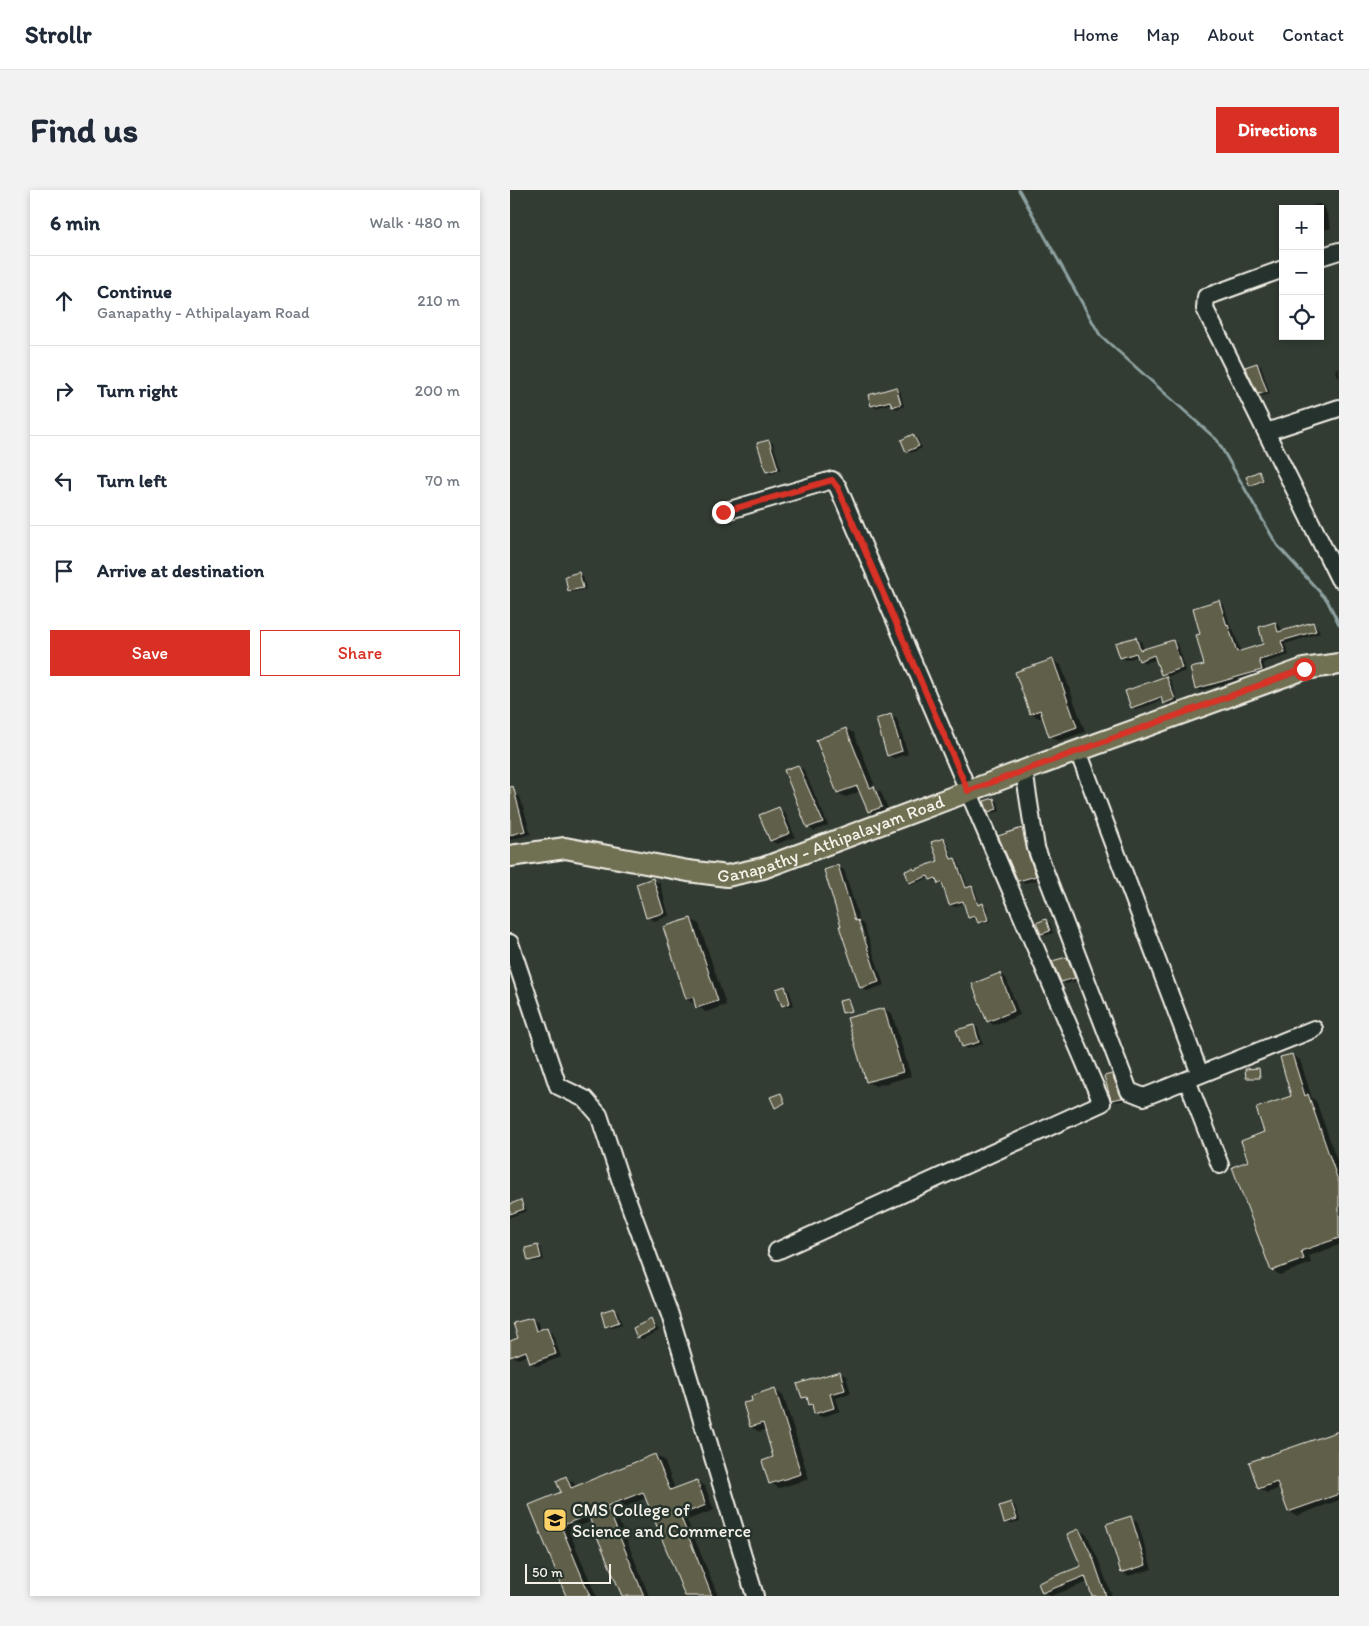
<!DOCTYPE html>
<html lang="en">
<head>
<meta charset="utf-8">
<style>
  :root { --surface:#fff; --page:#f2f2f3; --text:#1f2937; --muted:#747a83; --line:#e0e1e3; --accent:#d93025 }
  body { margin:0; font-family:Itim,sans-serif; background:var(--page); color:var(--text) }
  .controls { position:absolute; right:15px; top:15px; display:grid; overflow:hidden; border-radius:0px; box-shadow:0 2px 8px #0003 }
  .controls button { width:45px; height:45px; display:grid; place-items:center; padding:0; border:0; border-bottom:1px solid var(--line); background:var(--surface); color:var(--text); font:25px sans-serif }
  .scale { position:absolute; left:15px; bottom:12px; width:86px; box-sizing:border-box; padding-left:5px; border:2px solid #f4f1e8; border-top:0; font-size:14px; line-height:18px; white-space:nowrap; color:#f4f1e8; -webkit-text-stroke:4px #26332d; paint-order:stroke }
  .stop { position:absolute; width:15px; height:15px; margin:-11px; border:4px solid #d93025; border-radius:50%; background:#fff }
  .stop.end { background:#d93025; border-color:#fff; box-shadow:0 1px 5px #0008 }
  .list { margin:0; padding:0; list-style:none }
  h2 { display:flex; justify-content:space-between; align-items:center; height:65px; margin:0; padding:0 20px; font-size:21px }
  h2 small { font-size:16px; font-weight:400; color:var(--muted) }
  .list li { display:grid; grid-template-columns:32px 1fr auto; gap:15px; align-items:center; box-sizing:border-box; height:90px; padding:0 20px; border-top:1px solid var(--line) }
  .list b { display:block; font-size:19px; white-space:nowrap }
  .list p { margin:0; font-size:16px; white-space:nowrap; color:var(--muted) }
  .list em { font-size:16px; font-style:normal; color:var(--muted) }
  .actions { display:flex; gap:10px; padding:15px 20px }
  .actions a { flex:1; padding:11px 0; border:1px solid var(--accent); border-radius:0px; text-align:center; font-size:18px; color:var(--accent) }
  .actions .main { background:var(--accent); color:#fff }
  .icon { flex:none; width:28px; height:28px; fill:none; stroke:currentColor; stroke-width:2; stroke-linecap:round; stroke-linejoin:round }
  .map { position:relative; flex:none; width:829px; height:1406px; overflow:hidden; border-radius:0px }
  header { display:flex; align-items:center; gap:30px; box-sizing:border-box; height:70px; padding:0 25px; background:var(--surface); border-bottom:1px solid var(--line) }
  header strong { font-size:24px }
  nav { display:flex; gap:28px; margin-inline-start:auto; font-size:18px }
  .intro { display:flex; align-items:center; justify-content:space-between; box-sizing:border-box; height:120px; padding:0 30px }
  h1 { margin:0; font-size:35px }
  .button { padding:12px 22px; border-radius:0px; background:var(--accent); color:#fff; font-size:18px; font-weight:700 }
  main { display:flex; gap:30px; padding:0 30px }
  aside { flex:1; background:var(--surface); border-radius:0px; box-shadow:0 2px 8px #0003 }
  .map>svg:first-child { display:block }
  .shadow { fill:#0007 }
  .lines { fill:none; stroke-linecap:round; stroke-linejoin:round }
  .stream { stroke:#8da1a0; stroke-width:3 }
  .building { fill:#605e4a; stroke:#f4f1e8 }
  .minor-casing { stroke:#f4f1e8; stroke-width:20 }
  .major-casing { stroke:#f4f1e8; stroke-width:24 }
  .minor { stroke:#26332d; stroke-width:16 }
  .major { stroke:#706f52; stroke-width:20 }
  .route { stroke:#d93025; stroke-width:6 }
  .labels { text-anchor:middle; stroke-width:5; stroke-linejoin:round; paint-order:stroke }
  .street-label { font-size:18px; fill:#f4f1e8; stroke:#26332d }
  .poi-label { font-size:18px; fill:#f4f1e8; stroke:#26332d; text-anchor:start }
</style>
</head>
<body>
<header>
<strong>Strollr</strong>
<nav><a>Home</a><a>Map</a><a>About</a><a>Contact</a></nav>
</header>
<div class="intro"><h1>Find us</h1><a class="button">Directions</a></div>
<main>
<aside>
<h2>6 min<small>Walk · 480 m</small></h2>
<ul class="list">
<li><svg class="icon" aria-label="ahead" viewBox="0 0 24 24"><path d="M12 20V5M6 11l6-6 6 6"/></svg><div><b>Continue</b><p>Ganapathy - Athipalayam Road</p></div><em>210 m</em></li>
<li><svg class="icon" aria-label="right" viewBox="0 0 24 24"><path d="M7 20v-9h11M14 6l5 5-5 5"/></svg><div><b>Turn right</b></div><em>200 m</em></li>
<li><svg class="icon" aria-label="left" viewBox="0 0 24 24"><path d="M17 20v-9H6M10 6l-5 5 5 5"/></svg><div><b>Turn left</b></div><em>70 m</em></li>
<li><svg class="icon" aria-label="arrive" viewBox="0 0 24 24"><path d="M6 21V4h12l-3 4 3 4H6"/></svg><div><b>Arrive at destination</b></div></li>
</ul>
<div class="actions"><a class="main">Save</a><a>Share</a></div>
</aside>
<div class="map">
<svg width="829" height="1406" viewBox="0 0 829 1406">
  <rect width="100%" height="100%" fill="#323c33"/>
  <filter id="ink" filterUnits="userSpaceOnUse"><feTurbulence type="fractalNoise" baseFrequency=".02" numOctaves="2"/><feDisplacementMap in="SourceGraphic" scale="10" xChannelSelector="R" yChannelSelector="G"/><feConvolveMatrix kernelMatrix="1 2 1 2 8 2 1 2 1" color-interpolation-filters="sRGB"/></filter>
  <g filter="url(#ink)">
    <path class="shadow" d="M 809,14 L 815,18 L 821,38 L 810,41 L 810,19 L 792,19 Z
      M 747,174 L 751,176 L 760,204 L 753,206 L 749,203 Z
      M 829,178 L 829,189 L 825,179 Z
      M 386,198 L 390,201 L 394,216 L 387,219 L 383,216 L 382,213 L 366,218 L 362,216 Z
      M 403,246 L 407,248 L 412,258 L 401,263 L 397,261 Z
      M 259,251 L 263,253 L 271,280 L 261,284 L 257,281 Z
      M 749,283 L 754,291 L 741,295 Z
      M 69,384 L 73,386 L 76,399 L 63,402 L 59,400 Z
      M 709,412 L 714,415 L 721,438 L 723,439 L 731,462 L 755,455 L 765,433 L 770,436 L 772,442 L 803,433 L 807,436 L 810,443 L 775,454 L 779,465 L 753,473 L 756,482 L 690,501 L 686,498 L 696,476 L 692,444 Z
      M 626,448 L 631,451 L 634,460 L 662,451 L 668,454 L 676,481 L 656,487 L 660,489 L 668,511 L 658,515 L 654,513 L 653,510 L 626,520 L 622,517 L 616,502 L 656,487 L 652,484 L 647,469 L 635,473 L 630,470 L 629,466 L 616,470 L 611,467 Z
      M 543,470 L 551,475 L 575,542 L 549,551 L 540,546 L 533,527 L 529,528 L 521,523 Z
      M 381,526 L 387,529 L 398,564 L 384,568 L 378,565 Z
      M 336,539 L 344,543 L 366,599 L 371,602 L 379,621 L 366,626 L 359,622 L 350,601 L 336,607 L 328,603 L 308,550 Z
      M 288,576 L 294,580 L 318,635 L 304,641 L 298,637 Z
      M 4,603 L 10,607 L 21,644 L 0,650 L 0,604 Z
      M 484,609 L 488,612 L 490,621 L 483,623 L 479,621 Z
      M 269,619 L 275,622 L 285,647 L 267,654 L 261,651 L 251,626 Z
      M 512,640 L 518,643 L 531,689 L 514,693 L 509,690 Z
      M 434,649 L 437,651 L 443,670 L 448,671 L 458,698 L 462,697 L 465,699 L 470,715 L 476,716 L 480,731 L 472,734 L 469,732 L 467,728 L 463,729 L 459,727 L 455,713 L 444,717 L 440,715 L 434,695 L 429,694 L 428,690 L 424,691 L 420,688 L 403,694 L 400,692 L 405,681 L 429,671 Z
      M 328,677 L 334,680 L 350,732 L 354,735 L 374,795 L 357,801 L 351,797 L 332,736 Z
      M 143,690 L 150,693 L 159,726 L 144,731 L 137,727 Z
      M 181,729 L 189,734 L 216,815 L 196,822 L 177,809 Z
      M 536,731 L 540,733 L 543,743 L 535,746 L 532,743 Z
      M 557,768 L 561,770 L 568,790 L 556,794 L 552,791 Z
      M 490,784 L 496,788 L 510,825 L 484,835 L 478,831 Z
      M 275,797 L 279,800 L 284,815 L 277,817 L 273,815 Z
      M 374,819 L 382,824 L 401,886 L 366,896 L 357,892 Z
      M 464,836 L 468,838 L 473,854 L 457,859 L 453,856 Z
      M 782,865 L 790,870 L 802,908 L 806,911 L 829,976 L 829,1055 L 799,1066 L 801,1073 L 770,1085 L 762,1080 L 740,972 L 756,943 L 783,906 Z
      M 602,886 L 606,888 L 615,910 L 606,912 L 603,910 Z
      M 271,904 L 276,914 L 267,918 L 266,917 Z
      M 11,1012 L 14,1014 L 17,1021 L 0,1027 L 0,1014 Z
      M 27,1056 L 31,1058 L 34,1070 L 23,1072 L 19,1070 Z
      M 104,1119 L 108,1121 L 112,1134 L 100,1138 L 96,1136 Z
      M 22,1129 L 28,1133 L 30,1141 L 37,1139 L 42,1142 L 51,1167 L 27,1176 L 21,1173 L 19,1165 L 8,1169 L 2,1166 L 0,1152 L 9,1149 Z
      M 141,1131 L 144,1133 L 149,1141 L 132,1149 L 128,1147 Z
      M 158,1155 L 162,1157 L 165,1168 L 161,1166 Z
      M 330,1183 L 336,1186 L 341,1203 L 326,1208 L 330,1221 L 312,1227 L 305,1223 L 303,1216 L 299,1211 L 293,1207 Z
      M 264,1200 L 273,1205 L 299,1289 L 269,1298 L 261,1293 L 265,1268 L 256,1239 L 250,1242 L 241,1237 L 244,1211 Z
      M 829,1242 L 829,1310 L 786,1326 L 779,1321 L 770,1298 L 757,1303 L 749,1298 Z
      M 145,1265 L 154,1270 L 165,1299 L 187,1291 L 195,1296 L 204,1320 L 177,1330 L 208,1406 L 176,1406 L 136,1308 L 105,1321 L 139,1406 L 109,1406 L 112,1405 L 82,1331 L 59,1341 L 86,1406 L 57,1406 L 21,1316 L 53,1303 L 56,1288 L 64,1292 L 66,1297 Z
      M 501,1313 L 505,1316 L 510,1331 L 499,1334 L 495,1332 Z
      M 621,1328 L 627,1331 L 642,1379 L 618,1386 L 612,1382 Z
      M 569,1340 L 577,1345 L 590,1374 L 602,1406 L 583,1406 L 578,1392 L 541,1406 L 533,1402 L 573,1377 Z"/>
    <g class="lines">
      <path class="stream" d="M 509,0 L 590,145 L 707,250 L 767,355 L 817,410 L 829,434"/>
    </g>
    <path class="building" d="M 747,173 L 757,202 L 748,204 L 735,177 Z
      M 386,197 L 391,214 L 382,217 L 380,211 L 361,216 L 358,205 Z
      M 403,244 L 409,256 L 396,262 L 391,250 Z
      M 259,250 L 268,279 L 256,282 L 247,253 Z
      M 749,281 L 753,290 L 740,296 L 736,287 Z
      M 69,382 L 73,398 L 58,401 L 55,386 Z
      M 709,410 L 717,436 L 718,435 L 727,462 L 753,454 L 749,437 L 765,432 L 768,442 L 803,432 L 806,441 L 771,451 L 775,463 L 749,470 L 752,480 L 685,499 L 680,478 L 694,475 L 686,445 L 690,444 L 683,418 Z
      M 626,447 L 630,460 L 663,450 L 672,478 L 651,485 L 644,465 L 629,471 L 626,463 L 610,468 L 605,453 Z
      M 543,469 L 567,537 L 539,547 L 530,520 L 520,524 L 505,482 Z
      M 656,486 L 665,509 L 653,514 L 651,507 L 621,518 L 615,501 Z
      M 381,524 L 392,561 L 377,566 L 366,529 Z
      M 336,538 L 360,598 L 364,596 L 372,617 L 358,622 L 347,596 L 327,603 L 306,550 Z
      M 288,575 L 313,632 L 297,638 L 274,580 Z
      M 3,596 L 15,641 L 0,645 L 0,597 Z
      M 484,608 L 487,619 L 478,622 L 474,611 Z
      M 269,617 L 280,643 L 260,651 L 249,625 Z
      M 512,638 L 517,661 L 526,686 L 508,691 L 488,646 Z
      M 434,648 L 441,669 L 445,668 L 456,698 L 462,696 L 468,715 L 473,713 L 478,730 L 468,733 L 465,726 L 458,728 L 453,711 L 439,715 L 432,693 L 428,694 L 426,688 L 420,690 L 418,686 L 399,693 L 395,681 L 403,678 L 404,680 L 428,671 L 421,652 Z
      M 328,675 L 345,731 L 348,730 L 369,792 L 350,798 L 329,736 L 331,736 L 314,680 Z
      M 143,688 L 154,723 L 136,728 L 126,694 Z
      M 181,728 L 208,811 L 186,818 L 183,807 L 176,809 L 153,737 Z
      M 536,729 L 540,741 L 531,744 L 526,733 Z
      M 557,767 L 565,788 L 551,792 L 542,771 Z
      M 490,783 L 504,821 L 477,832 L 462,794 Z
      M 275,796 L 280,813 L 272,816 L 266,799 Z
      M 338,809 L 342,821 L 332,823 L 329,811 Z
      M 374,818 L 393,882 L 356,892 L 337,828 Z
      M 464,835 L 469,852 L 452,857 L 446,840 Z
      M 782,864 L 795,906 L 798,904 L 829,993 L 829,1048 L 791,1061 L 794,1069 L 761,1081 L 722,977 L 738,971 L 731,951 L 754,942 L 746,918 L 781,906 L 770,867 Z
      M 749,878 L 750,888 L 736,888 L 735,879 Z
      M 602,884 L 612,908 L 601,910 L 594,886 Z
      M 271,903 L 275,913 L 265,918 L 260,907 Z
      M 11,1010 L 14,1019 L 0,1024 L 0,1014 Z
      M 28,1055 L 31,1068 L 18,1071 L 15,1058 Z
      M 104,1118 L 109,1132 L 95,1137 L 91,1122 Z
      M 22,1128 L 26,1141 L 37,1137 L 46,1164 L 20,1173 L 16,1161 L 0,1167 L 0,1151 L 8,1148 L 3,1133 Z
      M 141,1129 L 145,1139 L 127,1148 L 123,1138 Z
      M 330,1181 L 335,1200 L 320,1204 L 324,1218 L 304,1224 L 302,1214 L 299,1215 L 297,1207 L 292,1208 L 287,1194 Z
      M 265,1198 L 291,1284 L 259,1294 L 252,1271 L 263,1267 L 253,1233 L 240,1237 L 233,1213 L 242,1211 L 241,1206 Z
      M 829,1241 L 829,1304 L 778,1322 L 767,1292 L 748,1299 L 739,1272 Z
      M 145,1264 L 160,1300 L 187,1290 L 196,1315 L 170,1325 L 202,1406 L 175,1406 L 133,1302 L 97,1316 L 134,1406 L 112,1406 L 78,1325 L 51,1336 L 80,1406 L 56,1406 L 19,1315 L 51,1302 L 46,1291 L 56,1286 L 61,1298 Z
      M 501,1312 L 507,1329 L 494,1333 L 489,1316 Z
      M 621,1326 L 636,1375 L 611,1383 L 596,1334 Z
      M 569,1339 L 583,1368 L 596,1406 L 582,1406 L 575,1386 L 532,1403 L 528,1393 L 571,1376 L 557,1344 Z"/>
    <g class="lines">
      <g class="minor-casing">
        <path id="minor" d="M 810,67 L 829,61
          M 773,79 L 696,107 L 695,119 L 829,389
          M 756,242 L 829,218
          M 213,322 L 322,290 L 328,297 L 592,913 L 267,1061
          M 568,561 L 690,884
          M 514,580 L 526,658 L 619,901 L 634,907 L 804,839
          M 0,753 L 48,896 L 75,909 L 89,925 L 110,989 L 160,1125 L 245,1406
          M 677,890 L 710,975"/>
      </g>
      <g class="major-casing">
        <g id="major">
          <path id="s1" d="M 0,666 L 55,658 L 178,681 L 217,686 L 253,678 L 534,573 L 794,479 L 829,474"/>
        </g>
      </g>
      <use href="#minor" class="minor"/>
      <use href="#major" class="major"/>
    </g>
  </g>
  <g class="lines" filter="url(#ink)">
    <path class="route" d="M 213,322 L 322,290 L 328,298 L 458,601 L 794,479"/>
  </g>
  <defs>
    <g id="university-square" transform="scale(1.25)"><rect x="-9" y="-9" width="18" height="18" rx="4" fill="#ffd166" stroke="#26332d"/><path d="M0-5L7-2L0 1L-7-2ZM-4 1L0 2.5L4 1V4Q0 6-4 4Z" fill="#111"/></g>
  </defs>
  <g fill-rule="evenodd">
    <use href="#university-square" x="45" y="1330"/>
  </g>
  <g class="labels">
    <g class="street-label">
      <text dy="6" stroke="none"><textPath href="#s1" startOffset="330">Ganapathy - Athipalayam Road</textPath></text>
    </g>
    <g class="poi-label">
      <text x="62" y="1326">CMS College of<tspan x="62" dy="21">Science and Commerce</tspan></text>
    </g>
  </g>
</svg>
<div class="controls">
<button>+</button>
<button>−</button>
<button><svg class="icon" aria-label="locate" viewBox="0 0 24 24"><circle cx="12" cy="12" r="6"/><path d="M12 2v4M12 18v4M2 12h4M18 12h4"/></svg></button>
</div>
<div class="scale">50 m</div>
<div class="stop" style="left:794px;top:479px"></div>
<div class="stop end" style="left:213px;top:322px"></div>
</div>
</main>
</body>
</html>
